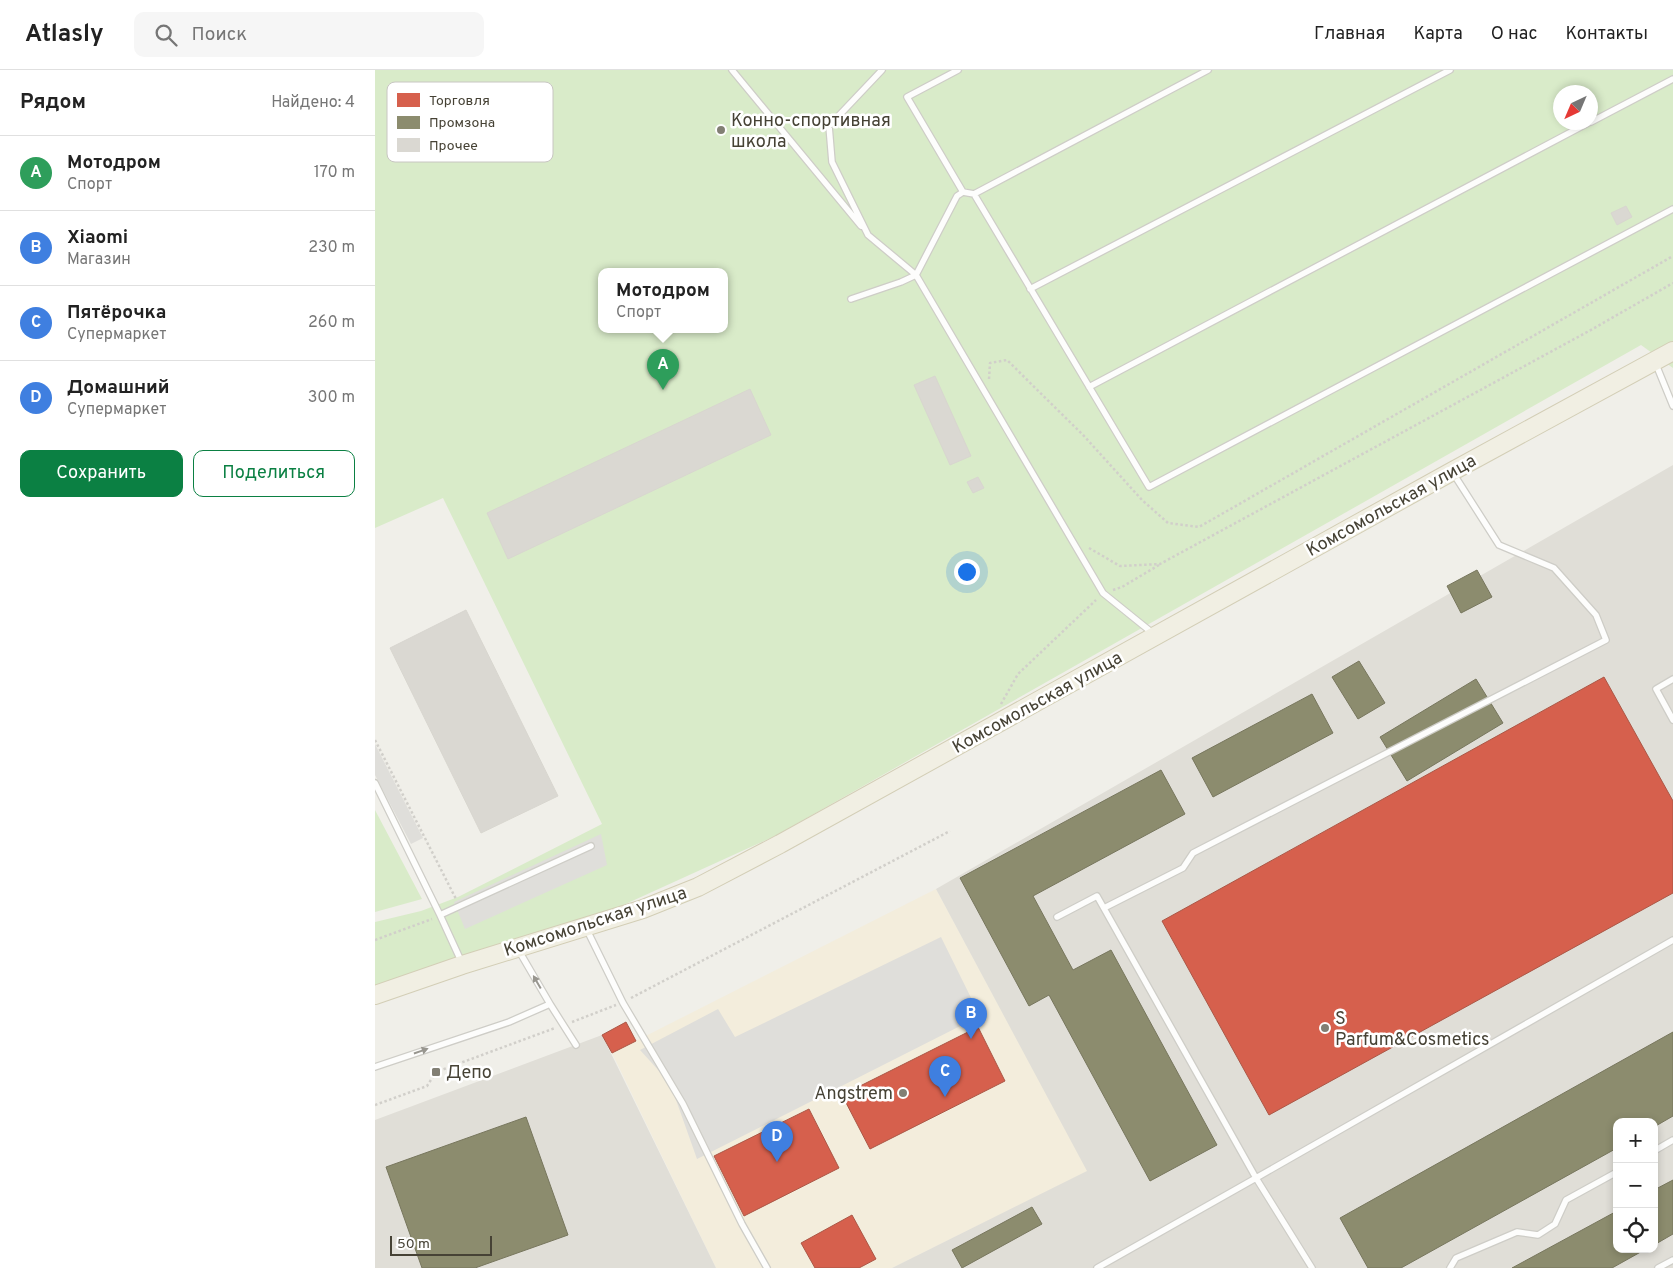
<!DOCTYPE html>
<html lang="ru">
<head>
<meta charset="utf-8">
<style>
  :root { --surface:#fff; --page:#f6f6f6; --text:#222; --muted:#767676; --line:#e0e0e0; --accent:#0b8043 }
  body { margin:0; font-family:Overpass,sans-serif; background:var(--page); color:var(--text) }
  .controls { position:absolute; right:15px; bottom:15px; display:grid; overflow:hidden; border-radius:10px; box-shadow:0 2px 8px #0003 }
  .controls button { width:45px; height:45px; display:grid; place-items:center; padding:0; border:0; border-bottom:1px solid var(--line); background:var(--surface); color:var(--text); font:25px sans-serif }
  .compass { position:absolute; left:1178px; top:15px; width:45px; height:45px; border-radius:50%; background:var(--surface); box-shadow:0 2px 8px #0003; rotate:224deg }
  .scale { position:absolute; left:15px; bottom:12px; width:102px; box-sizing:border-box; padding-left:5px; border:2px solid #464235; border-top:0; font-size:14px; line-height:18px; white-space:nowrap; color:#464235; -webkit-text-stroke:4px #fff; paint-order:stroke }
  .you { position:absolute; left:591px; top:501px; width:18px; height:18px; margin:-12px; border:4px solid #fff; border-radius:50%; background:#1a73e8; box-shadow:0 0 0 8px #1a73e833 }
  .badge { display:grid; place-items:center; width:32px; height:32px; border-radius:50%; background:var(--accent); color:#fff; font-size:16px; font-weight:700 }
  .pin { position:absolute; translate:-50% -41px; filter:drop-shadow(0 1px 2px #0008) }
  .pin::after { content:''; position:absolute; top:26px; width:18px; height:15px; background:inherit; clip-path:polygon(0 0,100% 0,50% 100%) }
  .popup { position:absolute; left:223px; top:198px; width:130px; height:65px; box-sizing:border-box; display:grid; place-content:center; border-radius:10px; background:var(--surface); filter:drop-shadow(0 1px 4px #0005); font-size:16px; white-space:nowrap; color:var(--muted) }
  .popup b { font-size:19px; color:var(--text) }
  .popup::after { content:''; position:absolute; left:50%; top:100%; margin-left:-10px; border:10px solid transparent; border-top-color:var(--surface) }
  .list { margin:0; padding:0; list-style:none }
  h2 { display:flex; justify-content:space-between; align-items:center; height:65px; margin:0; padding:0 20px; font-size:21px }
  h2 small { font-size:16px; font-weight:400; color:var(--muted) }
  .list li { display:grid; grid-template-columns:32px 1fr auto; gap:15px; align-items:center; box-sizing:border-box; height:75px; padding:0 20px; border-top:1px solid var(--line) }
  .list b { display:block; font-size:19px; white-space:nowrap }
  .list p { margin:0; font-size:16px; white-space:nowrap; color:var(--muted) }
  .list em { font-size:16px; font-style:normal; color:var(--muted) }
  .actions { display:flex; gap:10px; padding:15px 20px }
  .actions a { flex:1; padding:11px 0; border:1px solid var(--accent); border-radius:10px; text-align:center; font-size:18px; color:var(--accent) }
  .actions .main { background:var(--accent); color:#fff }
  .icon { flex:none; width:28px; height:28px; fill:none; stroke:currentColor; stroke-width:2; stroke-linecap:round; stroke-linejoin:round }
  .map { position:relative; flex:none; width:1298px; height:1198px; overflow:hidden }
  header { display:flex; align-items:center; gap:30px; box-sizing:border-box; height:70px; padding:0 25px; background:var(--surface); border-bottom:1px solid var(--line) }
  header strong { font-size:24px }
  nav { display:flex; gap:28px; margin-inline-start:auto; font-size:18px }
  .search { width:350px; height:45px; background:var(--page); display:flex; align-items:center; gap:12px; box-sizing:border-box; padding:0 18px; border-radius:10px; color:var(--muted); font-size:19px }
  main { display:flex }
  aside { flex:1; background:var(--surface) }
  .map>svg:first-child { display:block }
  .commercial { fill:#f3eddc }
  .industrial { fill:#e0ded7; fill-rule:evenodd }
  .green { fill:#d9ebc9; fill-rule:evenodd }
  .parking { fill:#dfdeda }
  .shops { fill:#d6604d; stroke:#ab5746 }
  .industry { fill:#8c8c6e; stroke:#77765d }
  .building { fill:#dad8d2; stroke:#d8d6cf }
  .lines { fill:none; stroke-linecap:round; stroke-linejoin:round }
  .service-casing { stroke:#cecdc7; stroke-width:8 }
  .primary-casing { stroke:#d3ceb6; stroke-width:20 }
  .path { stroke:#d1cfca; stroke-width:2.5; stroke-dasharray:2.5 2.5; stroke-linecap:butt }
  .service { stroke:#fdfdfc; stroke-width:5.5 }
  .primary { stroke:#f1efe3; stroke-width:18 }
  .oneway { fill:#98968f }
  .poi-dot { fill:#827f74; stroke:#fff; stroke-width:2 }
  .labels { text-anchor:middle; stroke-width:5; stroke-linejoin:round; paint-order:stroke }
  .poi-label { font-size:18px; fill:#464235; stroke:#fff; text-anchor:start }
  .street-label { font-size:18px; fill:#464235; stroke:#fff }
  .key { fill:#fff; stroke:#c8c6c2; stroke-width:1 }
  .key-label { font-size:14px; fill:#464235 }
</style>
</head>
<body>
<header>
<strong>Atlasly</strong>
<div class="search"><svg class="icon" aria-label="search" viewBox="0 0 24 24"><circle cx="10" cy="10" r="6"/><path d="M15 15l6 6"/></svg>Поиск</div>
<nav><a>Главная</a><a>Карта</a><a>О нас</a><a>Контакты</a></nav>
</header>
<main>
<aside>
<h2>Рядом<small>Найдено: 4</small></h2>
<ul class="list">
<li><span class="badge" style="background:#2e9e5b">A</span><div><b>Мотодром</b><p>Спорт</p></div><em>170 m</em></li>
<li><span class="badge" style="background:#3f7fe0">B</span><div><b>Xiaomi</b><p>Магазин</p></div><em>230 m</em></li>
<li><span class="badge" style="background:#3f7fe0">C</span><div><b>Пятёрочка</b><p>Супермаркет</p></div><em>260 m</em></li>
<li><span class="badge" style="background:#3f7fe0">D</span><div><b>Домашний</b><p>Супермаркет</p></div><em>300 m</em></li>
</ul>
<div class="actions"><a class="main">Сохранить</a><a>Поделиться</a></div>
</aside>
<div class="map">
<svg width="1298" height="1198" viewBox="0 0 1298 1198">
  <rect width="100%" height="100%" fill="#f0efe9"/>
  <path class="commercial" d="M 561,819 L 713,1101 L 517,1198 L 341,1198 L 237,983 Z"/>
  <path class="industrial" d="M 1298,395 L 1298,1198 L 517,1198 L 712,1101 L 561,819 ZM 1242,1052 L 1279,1052 L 1279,1179 L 1242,1179 Z
    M 227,965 L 341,1198 L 0,1198 L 0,1050 Z"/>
  <path class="green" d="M 0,0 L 1298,0 L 1298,298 L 1266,275 L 400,766 L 233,842 L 0,921 L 0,852 L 46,841 L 83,827 L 227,754 L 68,428 L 0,458 ZM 1186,22 L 1216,22 L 1216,52 L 1186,52 ZM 227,201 L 349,201 L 349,259 L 227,259 Z
    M 0,740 L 47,829 L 0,842 Z"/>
  <path class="parking" d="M 0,674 L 48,768 L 36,774 L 0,705 Z
    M 226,764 L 232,795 L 90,859 L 79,832 Z
    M 566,867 L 605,946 L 322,1089 L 295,1013 L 265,980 L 343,939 L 360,967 Z"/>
  <path class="shops" d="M 1229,607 L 1298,731 L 1298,823 L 894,1045 L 787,851 Z
    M 251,952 L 261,971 L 237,983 L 227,965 Z
    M 603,957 L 630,1011 L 495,1079 L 467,1025 Z
    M 434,1039 L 464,1098 L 369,1146 L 339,1086 Z
    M 477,1145 L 501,1189 L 484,1198 L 440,1198 L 426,1173 Z"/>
  <path class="industry" d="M 1102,500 L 1117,527 L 1086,543 L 1072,516 Z
    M 984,591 L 1010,633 L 983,649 L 957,607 Z
    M 1101,609 L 1128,653 L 1032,711 L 1005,667 Z
    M 937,624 L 958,663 L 838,727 L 817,688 Z
    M 786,700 L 810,744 L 658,826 L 698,900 L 736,880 L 842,1075 L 775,1111 L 674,925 L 654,936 L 585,808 Z
    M 1298,962 L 1298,1046 L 1279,1057 L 1279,1052 L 1242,1052 L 1242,1078 L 1026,1198 L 993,1198 L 965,1148 Z
    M 151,1047 L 193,1165 L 100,1198 L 47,1198 L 11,1097 Z
    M 1298,1110 L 1298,1164 L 1279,1175 L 1279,1120 Z
    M 657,1137 L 667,1154 L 587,1198 L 577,1180 Z
    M 1242,1141 L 1242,1179 L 1271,1179 L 1237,1198 L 1137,1198 Z"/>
  <path class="building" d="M 1251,136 L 1257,147 L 1242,155 L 1236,143 Z
    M 560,306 L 596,386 L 575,395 L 539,315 Z
    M 375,319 L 396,365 L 133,489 L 112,443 Z
    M 603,407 L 609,418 L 598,423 L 592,412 Z
    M 91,540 L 183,726 L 106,763 L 15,578 Z"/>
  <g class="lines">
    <g class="service-casing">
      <path id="service" d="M 357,0 L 486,156
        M 507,0 L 454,56 L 457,92 L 493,165 L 541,205 L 728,523 L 780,565
        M 583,0 L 532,27 L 588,122
        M 1216,52 L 1298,9
        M 599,124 L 774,417 L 1298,139
        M 655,219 L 1075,0
        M 476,229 L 526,212 L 541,205 L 582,126 L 588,122 L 599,124 L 833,0
        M 1280,292 L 1298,336
        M 714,317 L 1215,52
        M 1298,609 L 1281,619 L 1298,650
        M 0,713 L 65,845 L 87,893
        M 729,838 L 808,798 L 818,783 L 1231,570 L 1221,545 L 1179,498 L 1124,475 L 1078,403
        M 65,845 L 216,776
        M 682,847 L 722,826 L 881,1108 L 722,1198
        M 211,858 L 248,933 L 308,1034 L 367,1154 L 392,1198
        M 175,934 L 201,975
        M 0,997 L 134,952 L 175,934 L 144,881
        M 1279,1081 L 1298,1070
        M 937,1198 L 881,1108 L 1298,870
        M 1075,1198 L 1081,1188 L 1142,1162 L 1163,1165 L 1180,1154 L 1191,1130 L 1242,1102
        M 1283,1198 L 1298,1190"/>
    </g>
    <g class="primary-casing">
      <path id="primary" d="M 0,925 L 87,895 L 268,839 L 323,817 L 405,774 L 1076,402 L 1298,281"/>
    </g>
    <path class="path" d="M 614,309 L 615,293 L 632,290 L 709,366 L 767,430 L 793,453 L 824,457 L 1298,186
      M 714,478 L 745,496 L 785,494 L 1214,261 L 1298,213
      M 738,520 L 747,517 L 784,495
      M 626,634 L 643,604 L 721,530
      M 0,670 L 81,829
      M 0,870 L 57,849
      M 256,928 L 575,761
      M 197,952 L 241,935
      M 0,1035 L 52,1016 L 61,1002 L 180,958"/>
    <use href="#service" class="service"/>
    <use href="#primary" class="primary"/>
  </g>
  <defs><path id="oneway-solid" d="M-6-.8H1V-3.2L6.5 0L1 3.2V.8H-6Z" transform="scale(1.25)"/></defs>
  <g class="oneway">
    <use href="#oneway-solid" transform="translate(162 912) rotate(-120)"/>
    <use href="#oneway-solid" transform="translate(46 981) rotate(-19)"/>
  </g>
  <g class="poi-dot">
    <circle cx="346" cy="60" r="5"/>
    <circle cx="950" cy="958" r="5"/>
    <rect x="56" y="997" width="10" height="10" rx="2.5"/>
    <circle cx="528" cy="1023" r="5"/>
  </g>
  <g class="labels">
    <g class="poi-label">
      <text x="356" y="56">Конно-спортивная<tspan x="356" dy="21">школа</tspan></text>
      <text x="960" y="954">S<tspan x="960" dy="21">Parfum&amp;Cosmetics</tspan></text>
      <text x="71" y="1008">Депо</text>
      <text x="518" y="1029" text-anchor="end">Angstrem</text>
    </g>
    <g class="street-label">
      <text transform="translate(1016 435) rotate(-29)" y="6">Комсомольская улица</text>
      <text transform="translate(662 632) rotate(-29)" y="6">Комсомольская улица</text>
      <text transform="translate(220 851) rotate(-18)" y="6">Комсомольская улица</text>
    </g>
  </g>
  <rect x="12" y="12" width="166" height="80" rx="8" class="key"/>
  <rect x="22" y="23" width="23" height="14" fill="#d6604d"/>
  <rect x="22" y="46" width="23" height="13" fill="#8c8c6e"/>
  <rect x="22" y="68" width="23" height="14" fill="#dad8d2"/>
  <g class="key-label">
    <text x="54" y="35">Торговля</text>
    <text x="54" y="57">Промзона</text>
    <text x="54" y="80">Прочее</text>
  </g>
</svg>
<div class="controls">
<button>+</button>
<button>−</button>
<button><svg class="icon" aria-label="locate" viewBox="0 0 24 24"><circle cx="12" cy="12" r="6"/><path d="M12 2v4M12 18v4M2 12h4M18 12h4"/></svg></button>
</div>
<svg class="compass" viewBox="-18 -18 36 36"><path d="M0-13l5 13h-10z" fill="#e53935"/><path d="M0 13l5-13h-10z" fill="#767676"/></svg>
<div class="scale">50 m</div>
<div class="you"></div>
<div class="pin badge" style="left:288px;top:320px;background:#2e9e5b">A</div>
<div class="popup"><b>Мотодром</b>Спорт</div>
<div class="pin badge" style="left:596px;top:969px;background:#3f7fe0">B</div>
<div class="pin badge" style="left:570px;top:1027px;background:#3f7fe0">C</div>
<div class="pin badge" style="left:402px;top:1092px;background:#3f7fe0">D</div>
</div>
</main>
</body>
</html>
